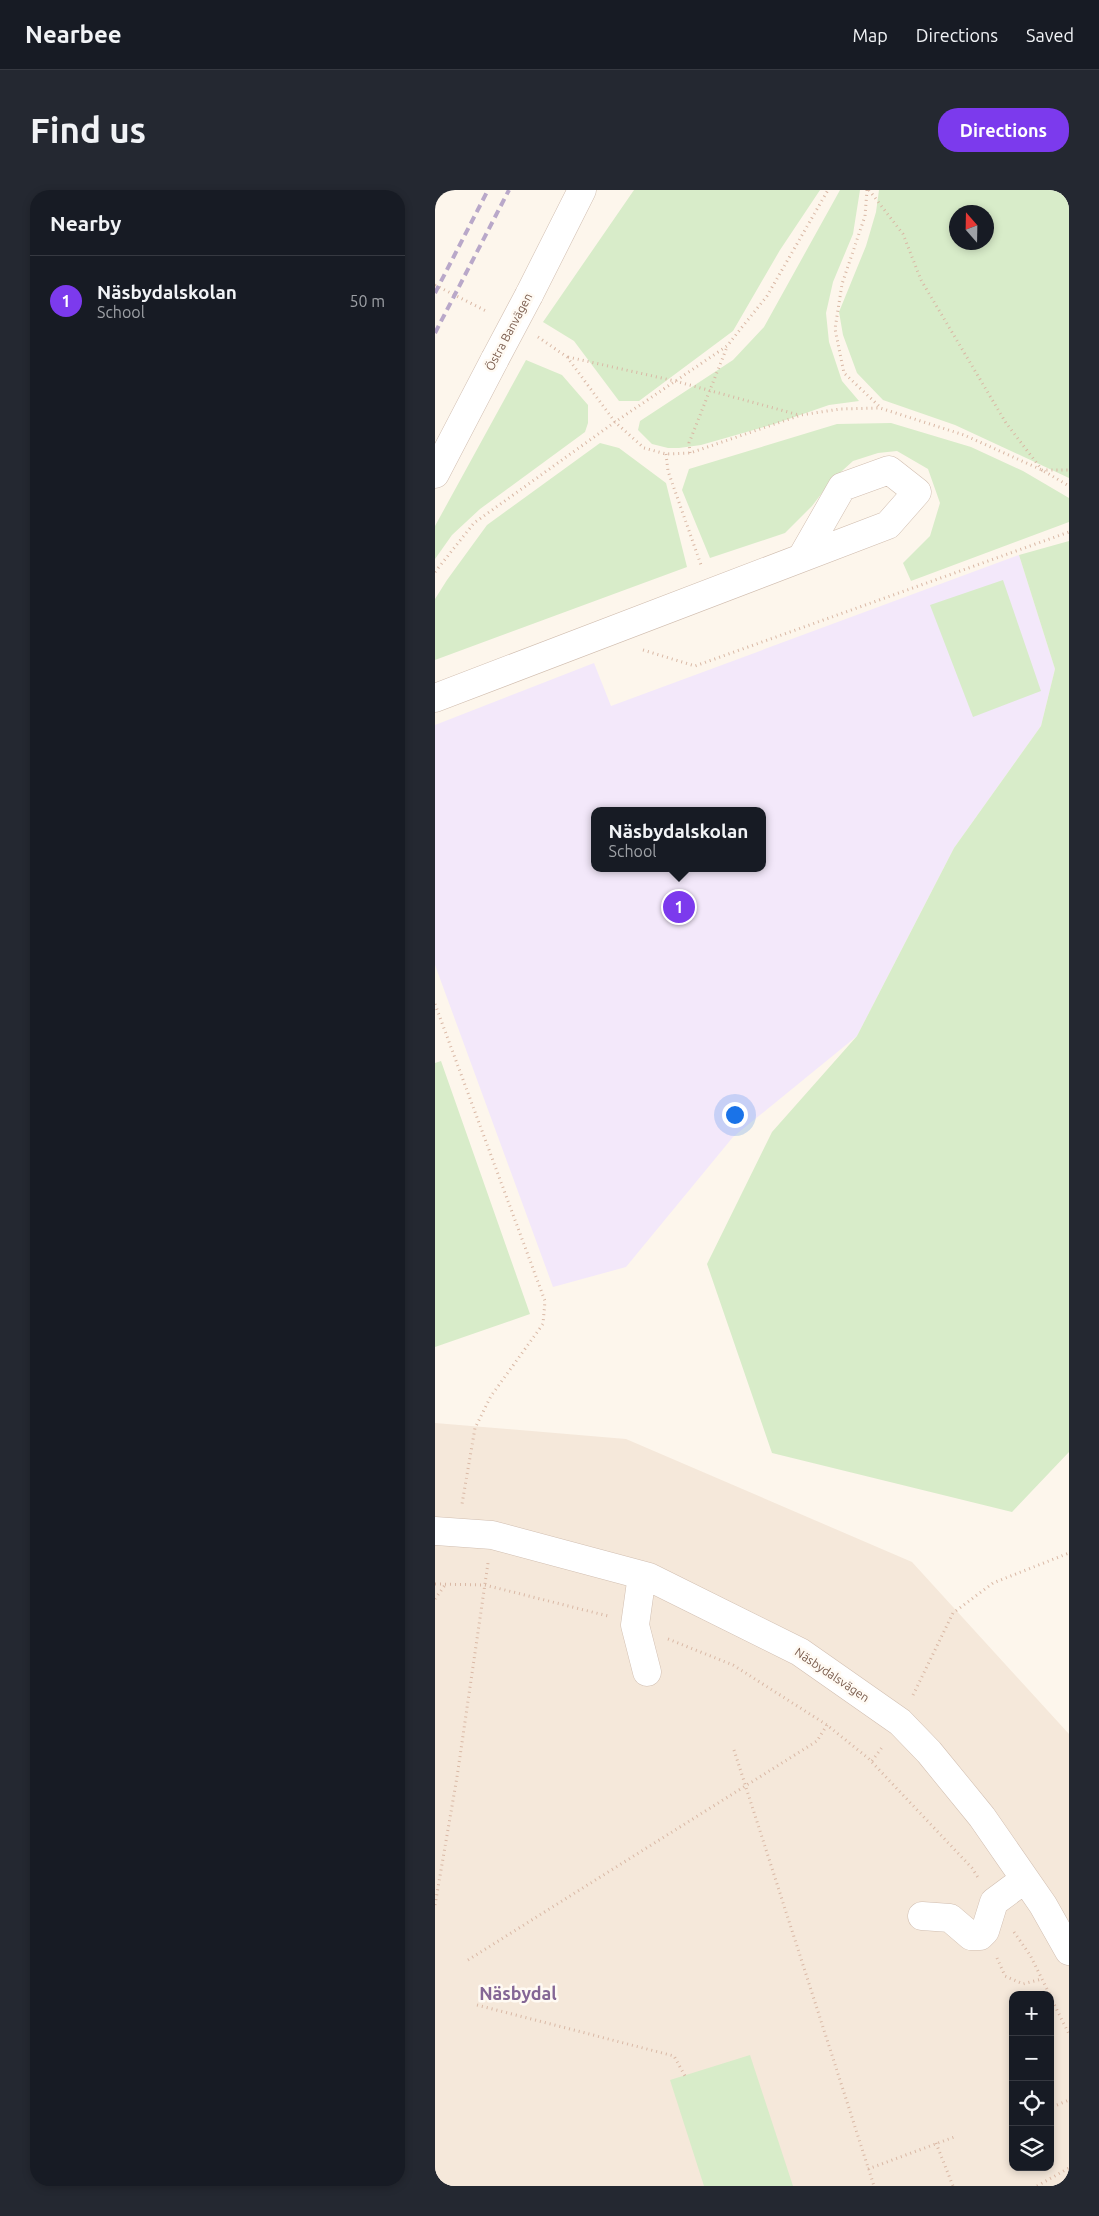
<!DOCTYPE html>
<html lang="en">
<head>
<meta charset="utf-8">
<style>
  :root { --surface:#171b24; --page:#242831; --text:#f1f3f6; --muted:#9ea1a6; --line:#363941; --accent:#7c3aed }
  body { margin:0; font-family:Ubuntu,sans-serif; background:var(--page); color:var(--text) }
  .controls { position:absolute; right:15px; bottom:15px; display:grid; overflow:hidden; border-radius:10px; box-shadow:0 2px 8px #0003 }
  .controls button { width:45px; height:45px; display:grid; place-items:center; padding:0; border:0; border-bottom:1px solid var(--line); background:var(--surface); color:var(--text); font:25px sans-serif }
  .compass { position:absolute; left:514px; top:15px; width:45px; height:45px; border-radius:50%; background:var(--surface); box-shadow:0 2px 8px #0003; rotate:340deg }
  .you { position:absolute; left:299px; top:924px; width:18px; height:18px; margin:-12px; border:4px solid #fff; border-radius:50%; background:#1a73e8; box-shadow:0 0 0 8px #1a73e833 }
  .badge { display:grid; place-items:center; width:32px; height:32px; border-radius:50%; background:var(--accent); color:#fff; font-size:16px; font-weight:700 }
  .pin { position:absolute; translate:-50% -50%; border:2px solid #fff; box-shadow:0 1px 5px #0006 }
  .popup { position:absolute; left:156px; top:617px; width:175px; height:65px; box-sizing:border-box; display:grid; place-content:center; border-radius:10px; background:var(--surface); filter:drop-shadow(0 1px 4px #0005); font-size:16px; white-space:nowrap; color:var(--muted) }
  .popup b { font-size:19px; color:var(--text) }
  .popup::after { content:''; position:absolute; left:50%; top:100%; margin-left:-10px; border:10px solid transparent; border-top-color:var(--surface) }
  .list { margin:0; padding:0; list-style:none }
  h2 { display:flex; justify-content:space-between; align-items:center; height:65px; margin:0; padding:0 20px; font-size:21px }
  h2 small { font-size:16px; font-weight:400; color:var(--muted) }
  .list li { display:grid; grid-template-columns:32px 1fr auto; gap:15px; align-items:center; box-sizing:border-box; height:90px; padding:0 20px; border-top:1px solid var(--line) }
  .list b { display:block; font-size:19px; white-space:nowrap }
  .list p { margin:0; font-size:16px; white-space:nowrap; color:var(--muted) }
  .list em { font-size:16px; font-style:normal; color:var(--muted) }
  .icon { flex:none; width:28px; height:28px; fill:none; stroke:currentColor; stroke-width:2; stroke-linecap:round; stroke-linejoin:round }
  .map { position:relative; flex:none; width:634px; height:1996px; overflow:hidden; border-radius:20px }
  header { display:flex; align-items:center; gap:30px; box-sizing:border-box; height:70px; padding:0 25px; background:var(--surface); border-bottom:1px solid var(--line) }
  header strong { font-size:24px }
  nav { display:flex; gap:28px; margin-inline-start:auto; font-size:18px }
  .intro { display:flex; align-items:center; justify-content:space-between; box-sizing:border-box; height:120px; padding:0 30px }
  h1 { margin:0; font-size:35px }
  .button { padding:12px 22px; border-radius:20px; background:var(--accent); color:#fff; font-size:18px; font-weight:700 }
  main { display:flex; gap:30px; padding:0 30px }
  aside { flex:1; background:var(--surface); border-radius:20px; box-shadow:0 2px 8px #0003 }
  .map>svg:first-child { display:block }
  .residential { fill:#f5e8da; fill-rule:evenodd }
  .education { fill:#f3e8fa; fill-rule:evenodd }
  .green { fill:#d8ecc9; fill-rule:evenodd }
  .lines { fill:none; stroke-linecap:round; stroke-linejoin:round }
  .minor-casing { stroke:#d1beb0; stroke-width:29 }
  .tertiary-casing { stroke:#d1beb0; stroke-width:29 }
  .path { stroke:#d9b8a5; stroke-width:3; stroke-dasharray:1 4; stroke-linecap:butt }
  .minor { stroke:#fff; stroke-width:28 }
  .tertiary { stroke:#fff; stroke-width:28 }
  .rail { stroke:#b9a8c9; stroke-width:4; stroke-dasharray:8 5; stroke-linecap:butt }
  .tertiary-bridge-casing { stroke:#d1beb0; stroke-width:29; stroke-linecap:butt }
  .tertiary-bridge { stroke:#fff; stroke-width:28 }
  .labels { text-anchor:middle; stroke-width:5; stroke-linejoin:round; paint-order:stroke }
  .street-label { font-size:12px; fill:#7a5c4d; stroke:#fffaf3 }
  .district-label { font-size:18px; font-weight:bold; fill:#846695; stroke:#fffaf3 }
</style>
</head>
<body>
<header>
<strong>Nearbee</strong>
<nav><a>Map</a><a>Directions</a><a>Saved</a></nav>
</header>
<div class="intro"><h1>Find us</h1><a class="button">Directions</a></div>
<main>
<aside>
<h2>Nearby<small></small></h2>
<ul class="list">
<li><span class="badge">1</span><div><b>Näsbydalskolan</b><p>School</p></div><em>50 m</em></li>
</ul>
</aside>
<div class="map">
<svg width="634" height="1996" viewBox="0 0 634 1996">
  <rect width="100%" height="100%" fill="#fdf6ec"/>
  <path class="residential" d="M 0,1233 L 191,1249 L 477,1372 L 634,1544 L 634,1996 L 0,1996 ZM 578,1805 L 615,1805 L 615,1977 L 578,1977 Z"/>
  <path class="education" d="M 584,365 L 620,479 L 606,536 L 519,658 L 422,846 L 298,947 L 191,1077 L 118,1097 L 0,775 L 0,535 L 159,473 L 176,516 ZM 160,621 L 328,621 L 328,678 L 160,678 Z"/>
  <path class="green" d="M 199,0 L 385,0 L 345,60 L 298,141 L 204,211 L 184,211 L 139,151 L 108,132 Z
    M 405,0 L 425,0 L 418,44 L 398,92 L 391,123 L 394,152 L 407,191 L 424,211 L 394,215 L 339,234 L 266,255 L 244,258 L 233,258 L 217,254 L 203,240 L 205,231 L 298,170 L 329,137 Z
    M 444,0 L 634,0 L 634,288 L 520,235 L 448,210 L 422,183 L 408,145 L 404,122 L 431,56 L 441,22 ZM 522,22 L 552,22 L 552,52 L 522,52 Z
    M 91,170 L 127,185 L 153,215 L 153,233 L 150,242 L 45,319 L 17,345 L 0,369 L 0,336 Z
    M 456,233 L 536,257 L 588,281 L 634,308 L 634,332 L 476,391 L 468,373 L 495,346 L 505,313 L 493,279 L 462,261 L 443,263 L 418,271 L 397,290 L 377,316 L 350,343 L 275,368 L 247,300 L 254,279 L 402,234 Z
    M 165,253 L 184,258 L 231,293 L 252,377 L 0,470 L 0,409 L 12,390 L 52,335 Z
    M 634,351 L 634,1262 L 577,1322 L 337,1263 L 272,1074 L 337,942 L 422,846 L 519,658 L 606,536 L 620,479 L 584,365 Z
    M 568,390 L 606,501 L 538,527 L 495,415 Z
    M 6,871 L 95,1124 L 0,1157 L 0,873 Z
    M 315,1865 L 358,1996 L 269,1996 L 235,1890 Z"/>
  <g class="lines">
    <g class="minor-casing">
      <path id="minor" d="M 0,508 L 453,335 L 482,302 L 454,280 L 407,297 L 367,367
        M 0,1341 L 57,1345 L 214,1387 L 365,1462 L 465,1532 L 494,1562 L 547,1627 L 608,1715 L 634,1761
        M 207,1385 L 200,1435 L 212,1482
        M 487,1726 L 515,1728 L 536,1746 L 545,1746 L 550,1741 L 559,1712 L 590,1689"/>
    </g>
    <g class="tertiary-casing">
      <path id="tertiary" d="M 94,105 L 147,0
        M 0,284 L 60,169"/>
    </g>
    <path class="path" d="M 432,0 L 430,26 L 407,94 L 400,139 L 409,183 L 445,217
      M 434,0 L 468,44 L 486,90 L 571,233 L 607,280 L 634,280
      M 0,95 L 53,122
      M 103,147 L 132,167 L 180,232 L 209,258 L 231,264 L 255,263 L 366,225 L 405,219 L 445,218 L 529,245 L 607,280 L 634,296
      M 133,167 L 240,191 L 364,225
      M 255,263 L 254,253 L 292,157
      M 231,264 L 233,281 L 266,375
      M 0,382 L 39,333 L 180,232 L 292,156 L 332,106 L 393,0
      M 208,460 L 260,476 L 634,342
      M 0,814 L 110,1111 L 108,1134 L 56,1206 L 40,1238 L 27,1314
      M 0,1394 L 50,1395 L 173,1426
      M 0,1409 L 10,1395
      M 233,1449 L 298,1475 L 392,1535 L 433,1568 L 537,1678 L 544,1689
      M 478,1505 L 518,1423 L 558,1393 L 634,1363
      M 299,1560 L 439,1996
      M 437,1571 L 448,1556
      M 0,1715 L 22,1587 L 53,1373
      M 579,1742 L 595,1765 L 615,1805
      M 562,1768 L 570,1786 L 588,1794 L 607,1789
      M 33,1770 L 382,1551 L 392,1535
      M 615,1806 L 634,1844
      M 42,1815 L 239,1866 L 250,1886
      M 622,1915 L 634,1910
      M 501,1953 L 518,1996
      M 433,1979 L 522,1946
      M 602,1996 L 634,1978"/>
    <use href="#minor" class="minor"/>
    <use href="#tertiary" class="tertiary"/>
    <path class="rail" d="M 0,103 L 53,0
      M 0,143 L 74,0"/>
    <g class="tertiary-bridge-casing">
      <path id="tertiary-bridge" d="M 60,169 L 94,105"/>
    </g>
    <use href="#tertiary-bridge" class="tertiary-bridge"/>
  </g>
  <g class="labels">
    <g class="street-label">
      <text transform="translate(74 142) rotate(-62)" y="4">Östra Banvägen</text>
      <text transform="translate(397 1485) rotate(34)" y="4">Näsbydalsvägen</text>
    </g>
    <g class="district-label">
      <text x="83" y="1810">Näsbydal</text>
    </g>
  </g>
</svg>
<div class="controls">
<button>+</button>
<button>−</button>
<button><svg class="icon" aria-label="locate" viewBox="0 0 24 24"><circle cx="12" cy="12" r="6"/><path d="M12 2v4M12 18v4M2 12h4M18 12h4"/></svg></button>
<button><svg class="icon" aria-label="layers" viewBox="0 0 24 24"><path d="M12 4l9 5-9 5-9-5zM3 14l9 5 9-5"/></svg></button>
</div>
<svg class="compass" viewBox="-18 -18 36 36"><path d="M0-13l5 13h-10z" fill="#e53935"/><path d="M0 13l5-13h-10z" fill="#9ea1a6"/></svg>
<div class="you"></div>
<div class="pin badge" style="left:244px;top:717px">1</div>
<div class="popup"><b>Näsbydalskolan</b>School</div>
</div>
</main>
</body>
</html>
